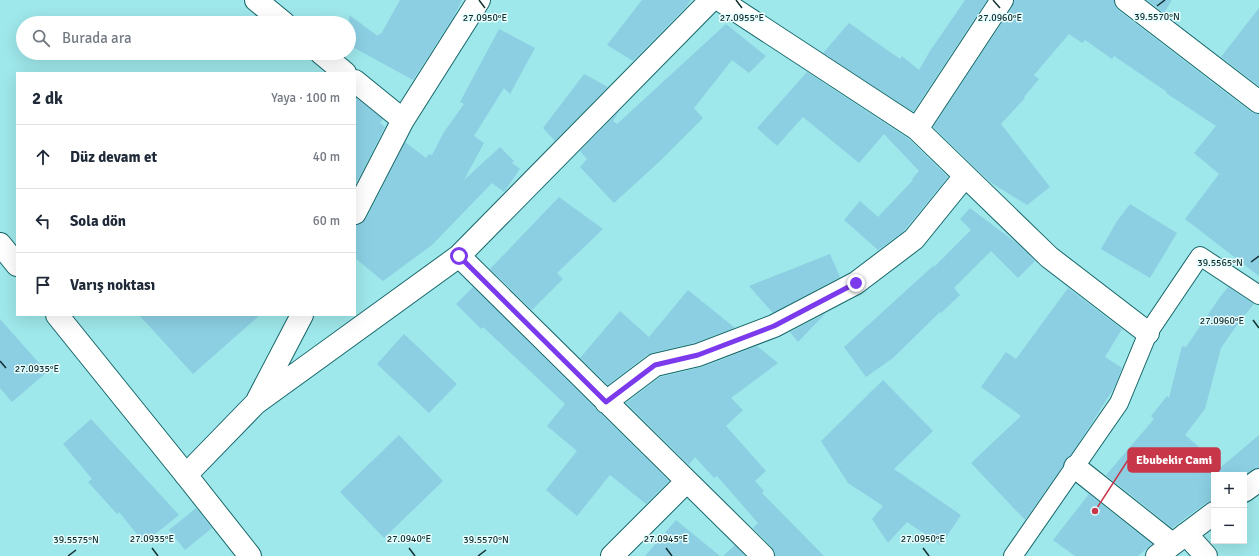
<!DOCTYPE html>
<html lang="tr">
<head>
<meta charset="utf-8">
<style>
  :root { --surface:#fff; --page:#f2f2f3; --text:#1f2937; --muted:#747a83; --line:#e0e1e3 }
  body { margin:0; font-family:Signika,sans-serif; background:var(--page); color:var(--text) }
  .controls { position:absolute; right:12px; bottom:12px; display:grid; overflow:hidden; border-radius:0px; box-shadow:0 4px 16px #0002 }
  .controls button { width:36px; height:36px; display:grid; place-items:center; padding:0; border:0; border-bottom:1px solid var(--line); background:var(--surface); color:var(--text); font:20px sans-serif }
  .stop { position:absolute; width:12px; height:12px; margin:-9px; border:3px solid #7c3aed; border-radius:50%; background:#fff }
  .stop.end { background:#7c3aed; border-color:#fff; box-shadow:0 1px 4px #0008 }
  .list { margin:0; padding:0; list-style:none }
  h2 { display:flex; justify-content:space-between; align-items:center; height:52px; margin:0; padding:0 16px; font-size:17px }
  h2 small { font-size:13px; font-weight:400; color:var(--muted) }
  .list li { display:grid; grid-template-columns:26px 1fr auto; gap:12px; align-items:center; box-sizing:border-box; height:64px; padding:0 16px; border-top:1px solid var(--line) }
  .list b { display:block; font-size:15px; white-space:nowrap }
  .list em { font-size:13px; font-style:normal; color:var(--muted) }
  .icon { flex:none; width:22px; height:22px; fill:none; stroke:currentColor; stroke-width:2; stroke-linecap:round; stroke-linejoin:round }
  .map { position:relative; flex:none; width:1259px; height:556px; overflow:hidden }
  .search { position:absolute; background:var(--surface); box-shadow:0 4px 16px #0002; left:16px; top:16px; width:340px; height:44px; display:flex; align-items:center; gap:10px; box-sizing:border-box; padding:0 14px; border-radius:22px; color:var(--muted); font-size:15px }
  .panel { position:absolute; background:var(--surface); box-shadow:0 4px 16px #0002; left:16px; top:72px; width:340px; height:244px; border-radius:0px }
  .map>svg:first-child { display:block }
  .building { fill:#8ccfe3 }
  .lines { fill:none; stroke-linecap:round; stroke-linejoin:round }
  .lane-casing { stroke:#166669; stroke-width:20 }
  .street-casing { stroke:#166669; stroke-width:24 }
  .secondary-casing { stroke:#166669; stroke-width:24 }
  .lane { stroke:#fff; stroke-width:18 }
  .street { stroke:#fff; stroke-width:22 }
  .secondary { stroke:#fff; stroke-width:22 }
  .route { stroke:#7c3aed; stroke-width:5 }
  .ticks { fill:none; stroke:#113031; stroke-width:1.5 }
  .ticks-label { font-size:10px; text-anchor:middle; fill:#113031; stroke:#e9fefe; stroke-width:3; stroke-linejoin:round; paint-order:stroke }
  .leader { fill:none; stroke:#c73749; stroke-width:1.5 }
  .callout-dot { fill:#c73749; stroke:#e9fefe; stroke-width:1.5 }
  .callout { fill:#c73749; stroke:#c73749; stroke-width:1.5 }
  .callout-label { font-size:12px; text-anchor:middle; font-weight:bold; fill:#fff }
</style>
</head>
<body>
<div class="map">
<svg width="1259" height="556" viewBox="0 0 1259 556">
  <rect width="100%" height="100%" fill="#9ee7ea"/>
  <path class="building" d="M 400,0 L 462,0 L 453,18 L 413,80 L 349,45 L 349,15 L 378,36 L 380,33 L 381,34 Z
    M 642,0 L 691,0 L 686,7 L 633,61 L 607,45 Z
    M 965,0 L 987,0 L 913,112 L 823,53 L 849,23 L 900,59 L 902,56 L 919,70 L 930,51 Z
    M 1014,0 L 1114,0 L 1115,5 L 1118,10 L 1251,112 L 1259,114 L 1259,276 L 1185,219 L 1219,174 L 1194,153 L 1216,126 L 1166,93 L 1167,92 L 1114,56 L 1112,59 L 1085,40 L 1082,43 L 1069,34 L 1034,75 L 1039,79 L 1024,97 L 1025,98 L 1001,124 L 1050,187 L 1027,205 L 990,182 L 933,127 L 1012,7 Z
    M 1147,0 L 1172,0 L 1164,13 Z
    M 1259,8 L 1259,86 L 1221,57 Z
    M 726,24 L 766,56 L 749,73 L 732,60 L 694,108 L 703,118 L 659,162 L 614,203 L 580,167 L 587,159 L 580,151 L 620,110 L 613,121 L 617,124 Z
    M 499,29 L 535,48 L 510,94 L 504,88 L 474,136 L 484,143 L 464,180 L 500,147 L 514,161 L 512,163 L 520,169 L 504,192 L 492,183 L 432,245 L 383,281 L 355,258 L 355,225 L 361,224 L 366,219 L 405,142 L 426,158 L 429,154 L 432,155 L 444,132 L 464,104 L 460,102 Z
    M 807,72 L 909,139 L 948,177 L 903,232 L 878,250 L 844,220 L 860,201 L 878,217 L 913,180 L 912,179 L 919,171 L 884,134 L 859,163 L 803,117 L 777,146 L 757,128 Z
    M 584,74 L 608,87 L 555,141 L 543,128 Z
    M 355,97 L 383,119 L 380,123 L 385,127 L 355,186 Z
    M 559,197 L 603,229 L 557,273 L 563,279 L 532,310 L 490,269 Z
    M 1130,204 L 1177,233 L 1150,278 L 1101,249 L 1117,221 Z
    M 970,208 L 1018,244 L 1035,261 L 1018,278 L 991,251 L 954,288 L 960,295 L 941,313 L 940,312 L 893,358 L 866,377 L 844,347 L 933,266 L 934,267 L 971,230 L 960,219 Z
    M 830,254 L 840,277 L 773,313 L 749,286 Z
    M 473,287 L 669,481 L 646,504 L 610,475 L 577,516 L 546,490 L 577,451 L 547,426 L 565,404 L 483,327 L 481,329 L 456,304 Z
    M 1228,287 L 1254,304 L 1239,322 L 1221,348 L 1205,409 L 1185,435 L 1214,460 L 1214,473 L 1259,435 L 1259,468 L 1252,470 L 1245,475 L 1214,475 L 1214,501 L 1206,503 L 1172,528 L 1106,475 L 1154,419 L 1151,416 L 1167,396 L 1169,398 L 1182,346 L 1186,347 L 1220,297 Z
    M 1068,288 L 1122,329 L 1105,357 L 1122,368 L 1114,388 L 1086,432 L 1070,456 L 1065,460 L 1063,466 L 1025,520 L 971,463 L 1021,416 L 981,387 L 1006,352 L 1016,359 Z
    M 688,290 L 735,328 L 694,343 L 652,353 L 647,355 L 608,385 L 580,358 L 620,311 L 649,337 Z
    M 826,313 L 798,342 L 790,332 Z
    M 139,315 L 260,315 L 193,374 Z
    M 0,319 L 47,372 L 12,402 L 0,388 Z
    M 404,334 L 457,384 L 429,413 L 377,364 Z
    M 757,346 L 778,363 L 731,398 L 743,410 L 726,426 L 766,471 L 755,481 L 764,491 L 762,493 L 824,556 L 775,556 L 775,552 L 772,547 L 753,528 L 758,523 L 717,476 L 714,478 L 695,457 L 689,465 L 626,403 L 660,377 L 702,367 Z
    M 883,380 L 933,431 L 894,469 L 961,515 L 941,545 L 907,522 L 888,543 L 872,519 L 883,506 L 848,483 L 821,441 Z
    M 91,419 L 179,515 L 144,543 L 119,512 L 117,514 L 88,482 L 92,479 L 63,444 Z
    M 399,435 L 443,481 L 384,538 L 340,492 Z
    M 1089,494 L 1152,544 L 1138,556 L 1075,556 L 1053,540 Z
    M 196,508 L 212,528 L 185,550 L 169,530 Z
    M 676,520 L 720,556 L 645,556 Z
    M 735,545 L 745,556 L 723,556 Z"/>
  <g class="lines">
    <g class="lane-casing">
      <path id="lane" d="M 1013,556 L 1119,403 L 1148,333 L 1200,256 L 1259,295"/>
    </g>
    <g class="street-casing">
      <path id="street" d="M 256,0 L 284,23
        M 720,0 L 917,129 L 1049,257 L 1148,333
        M 1126,0 L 1259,102
        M 321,53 L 345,73
        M 355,81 L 403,120
        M 917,129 L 1002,0
        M 355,213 L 403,120 L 479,0
        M 459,256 L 763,556
        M 606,402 L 655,365 L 698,355 L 774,326 L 856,283 L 914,239 L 965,176
        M 256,403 L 459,256 L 711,0
        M 1075,467 L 1172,544
        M 186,475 L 256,403 L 302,315
        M 1186,534 L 1206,556
        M 612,556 L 687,481"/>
    </g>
    <g class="secondary-casing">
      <path id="secondary" d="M 0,244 L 17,265
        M 57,315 L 186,475 L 250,556
        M 1244,491 L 1259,480
        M 1157,556 L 1214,513"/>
    </g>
    <use href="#lane" class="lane"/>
    <use href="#street" class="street"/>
    <use href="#secondary" class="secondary"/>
  </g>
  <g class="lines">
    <path class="route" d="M 459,256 L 606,402 L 655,365 L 698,355 L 774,326 L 856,283"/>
  </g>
  <path class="ticks" d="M 479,0 L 485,8M 736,0 L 742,8M 993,0 L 1000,8M 1157,6 L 1165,0M 1251,262 L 1259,256M 1253,320 L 1259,328M 0,361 L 6,368M 152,548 L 158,556M 409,548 L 415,556M 666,548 L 672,556M 923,548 L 929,556M 68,556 L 76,550M 478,556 L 486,550"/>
  <g class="ticks-label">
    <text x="1157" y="20">39.5570°N</text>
    <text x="485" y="21">27.0950°E</text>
    <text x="742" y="21">27.0955°E</text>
    <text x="1000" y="21">27.0960°E</text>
    <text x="1220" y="266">39.5565°N</text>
    <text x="1222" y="324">27.0960°E</text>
    <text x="37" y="372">27.0935°E</text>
    <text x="152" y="542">27.0935°E</text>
    <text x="409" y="542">27.0940°E</text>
    <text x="666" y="542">27.0945°E</text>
    <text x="923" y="542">27.0950°E</text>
    <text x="76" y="543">39.5575°N</text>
    <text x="486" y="543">39.5570°N</text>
  </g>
  <path class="leader" d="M1095 511L1128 460"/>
  <circle class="callout-dot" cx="1095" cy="511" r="4"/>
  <rect class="callout" x="1128" y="448" width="92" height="24" rx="4"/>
  <g class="callout-label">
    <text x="1174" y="464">Ebubekir Cami</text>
  </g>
</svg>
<div class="controls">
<button>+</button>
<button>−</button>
</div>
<div class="stop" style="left:459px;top:256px"></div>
<div class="stop end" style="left:856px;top:283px"></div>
<div class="search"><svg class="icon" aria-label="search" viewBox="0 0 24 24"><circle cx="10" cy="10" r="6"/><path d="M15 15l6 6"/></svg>Burada ara</div>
<section class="panel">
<h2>2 dk<small>Yaya · 100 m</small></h2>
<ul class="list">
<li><svg class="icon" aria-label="ahead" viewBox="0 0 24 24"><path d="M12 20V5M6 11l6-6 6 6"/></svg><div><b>Düz devam et</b></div><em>40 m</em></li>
<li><svg class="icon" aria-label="left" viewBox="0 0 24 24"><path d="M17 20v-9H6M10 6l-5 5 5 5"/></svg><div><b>Sola dön</b></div><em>60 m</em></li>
<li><svg class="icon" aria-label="arrive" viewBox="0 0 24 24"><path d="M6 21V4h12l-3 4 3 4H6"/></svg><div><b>Varış noktası</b></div></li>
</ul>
</section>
</div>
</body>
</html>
